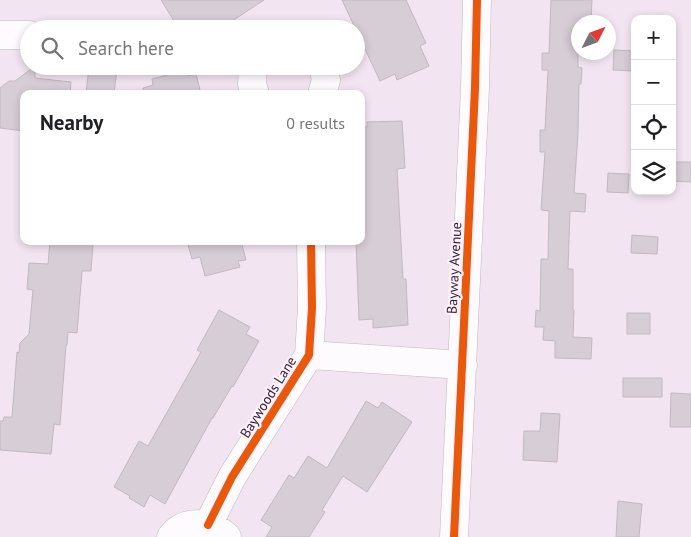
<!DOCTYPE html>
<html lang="en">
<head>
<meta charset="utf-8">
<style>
  :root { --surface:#fff; --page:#f6f6f6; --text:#202124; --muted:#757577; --line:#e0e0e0 }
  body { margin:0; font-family:"PT Sans",sans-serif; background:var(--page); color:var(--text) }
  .controls { position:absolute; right:15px; top:15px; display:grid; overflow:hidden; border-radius:10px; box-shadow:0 2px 8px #0003 }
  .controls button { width:45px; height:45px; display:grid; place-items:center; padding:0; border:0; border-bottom:1px solid var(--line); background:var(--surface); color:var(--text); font:25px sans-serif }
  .compass { position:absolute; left:571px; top:15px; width:45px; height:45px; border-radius:50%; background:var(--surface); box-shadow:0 2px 8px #0003; rotate:48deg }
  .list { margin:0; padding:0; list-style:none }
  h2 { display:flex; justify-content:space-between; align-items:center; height:65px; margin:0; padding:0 20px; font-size:21px }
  h2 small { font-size:16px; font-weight:400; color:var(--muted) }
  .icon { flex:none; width:28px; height:28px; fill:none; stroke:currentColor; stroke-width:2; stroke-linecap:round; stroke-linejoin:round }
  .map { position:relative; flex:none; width:691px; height:537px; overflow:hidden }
  .search { position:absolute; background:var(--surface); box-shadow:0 2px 8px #0003; left:20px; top:20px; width:345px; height:55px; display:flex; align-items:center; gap:12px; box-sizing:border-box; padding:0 18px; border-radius:28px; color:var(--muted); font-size:19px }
  .panel { position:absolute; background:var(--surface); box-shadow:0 2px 8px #0003; left:20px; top:90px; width:345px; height:155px; border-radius:10px }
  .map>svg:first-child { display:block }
  .building { fill:#d7cdd6; stroke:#c3b8c2 }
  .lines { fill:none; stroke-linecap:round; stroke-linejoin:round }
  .minor-casing { stroke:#c1b7c0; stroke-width:29 }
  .minor { stroke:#fdfbfd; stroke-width:28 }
  .cycleway-casing { stroke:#fff0fe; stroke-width:11 }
  .cycleway { stroke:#e8590c; stroke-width:8 }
  .labels { text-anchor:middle; stroke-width:4.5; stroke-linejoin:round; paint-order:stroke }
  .street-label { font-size:14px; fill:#30272f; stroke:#fff0fe }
</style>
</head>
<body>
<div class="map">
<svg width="691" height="537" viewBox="0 0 691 537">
  <rect width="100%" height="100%" fill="#f2e5f1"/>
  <path class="building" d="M 161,0 L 264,0 L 220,29 L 179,29 Z
    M 342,0 L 406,0 L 426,43 L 420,46 L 429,66 L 397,80 L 395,74 L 380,81 Z
    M 551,0 L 592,0 L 591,22 L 578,22 L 578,67 L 582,68 L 581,84 L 579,84 L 578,133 L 574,193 L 586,194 L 585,212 L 570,211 L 568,269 L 573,269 L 573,310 L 574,310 L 573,337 L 592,338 L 591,359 L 555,358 L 555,341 L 543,340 L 544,327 L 535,327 L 536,310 L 540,311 L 541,259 L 548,259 L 549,211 L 541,210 L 545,152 L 540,152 L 540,130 L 545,130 L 548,70 L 542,70 L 542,53 L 549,53 Z
    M 614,50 L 634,51 L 633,71 L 613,70 Z
    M 35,66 L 35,78 L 71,82 L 70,94 L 24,94 L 24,131 L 0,128 L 0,88 L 9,81 L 15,81 Z
    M 89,66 L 117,69 L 114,94 L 86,94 Z
    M 186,70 L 188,76 L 196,74 L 201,94 L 144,94 L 143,88 L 153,85 L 152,79 Z
    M 402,121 L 405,168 L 397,169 L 403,279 L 406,279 L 408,325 L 373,328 L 373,319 L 359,320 L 356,241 L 361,241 L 361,127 L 367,127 L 367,122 Z
    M 674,162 L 691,162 L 691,182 L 673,181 Z
    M 608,173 L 629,174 L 628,193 L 607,192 Z
    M 632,235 L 658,237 L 657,254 L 631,253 Z
    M 50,241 L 86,241 L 86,243 L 93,244 L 91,271 L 82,271 L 77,333 L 68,332 L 67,345 L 66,345 L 60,425 L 54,424 L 51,454 L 0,450 L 0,421 L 3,421 L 4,417 L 12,417 L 17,352 L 19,353 L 20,343 L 29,334 L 33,290 L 27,289 L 29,263 L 48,264 Z
    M 187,241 L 241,241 L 246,260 L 238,261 L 240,267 L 205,276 L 200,257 L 192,259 Z
    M 219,310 L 250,327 L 246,334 L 259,341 L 233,387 L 232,386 L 213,418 L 212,418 L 165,504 L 150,495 L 144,507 L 129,498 L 130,496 L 114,487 L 139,441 L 148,446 L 201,352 L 197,350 Z
    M 627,313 L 650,313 L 650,334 L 627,334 Z
    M 623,378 L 662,378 L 662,397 L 623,397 Z
    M 671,393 L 691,394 L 691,427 L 670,427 Z
    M 366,401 L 378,408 L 382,402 L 412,422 L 367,492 L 343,476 L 322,510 L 325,512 L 309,537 L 266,537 L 272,527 L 261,520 L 289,475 L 294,478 L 308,456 L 327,468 Z
    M 541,413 L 560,414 L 557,462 L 523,460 L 524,431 L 540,431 Z
    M 618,501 L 642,504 L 639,537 L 616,537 Z"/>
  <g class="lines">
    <g class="minor-casing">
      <path id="minor" d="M 0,35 L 29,35
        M 253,66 L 252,84 L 255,94
        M 322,94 L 326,80 L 323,66
        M 309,355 L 463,365
        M 208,525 L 232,477 L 309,355 L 312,308 L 311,241
        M 171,537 C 185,518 211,522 227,537
        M 454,537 L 475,88 L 477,0"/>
    </g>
    <use href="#minor" class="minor"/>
    <g class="cycleway-casing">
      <path id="cycleway" d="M 208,525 L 232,477 L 309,355 L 312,308 L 311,241
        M 454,537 L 475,88 L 477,0"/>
    </g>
    <use href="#cycleway" class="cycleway"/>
  </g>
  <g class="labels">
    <g class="street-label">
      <text transform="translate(454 268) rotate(-87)" y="5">Bayway Avenue</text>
      <text transform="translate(268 397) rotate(-58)" y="5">Baywoods Lane</text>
    </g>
  </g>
</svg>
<div class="controls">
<button>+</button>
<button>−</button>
<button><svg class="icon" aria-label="locate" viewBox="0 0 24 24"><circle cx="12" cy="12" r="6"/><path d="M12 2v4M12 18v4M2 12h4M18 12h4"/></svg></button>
<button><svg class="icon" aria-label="layers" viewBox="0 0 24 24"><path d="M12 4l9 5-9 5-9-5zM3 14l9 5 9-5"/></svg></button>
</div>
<svg class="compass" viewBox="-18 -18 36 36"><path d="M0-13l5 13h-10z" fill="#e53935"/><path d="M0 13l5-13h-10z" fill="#757577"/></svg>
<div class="search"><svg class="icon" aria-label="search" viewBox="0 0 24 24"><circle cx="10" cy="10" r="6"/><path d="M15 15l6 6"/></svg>Search here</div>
<section class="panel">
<h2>Nearby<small>0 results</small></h2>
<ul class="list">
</ul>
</section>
</div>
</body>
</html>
